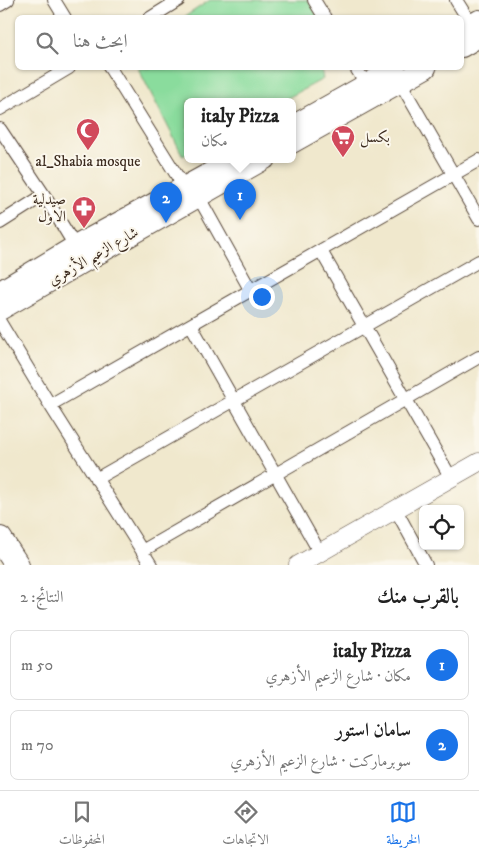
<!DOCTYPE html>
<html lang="ar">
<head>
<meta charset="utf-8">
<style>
  :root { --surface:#fff; --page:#f6f6f6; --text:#222; --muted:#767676; --line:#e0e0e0; --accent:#1a73e8 }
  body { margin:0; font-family:"IM FELL DW Pica",Amiri,serif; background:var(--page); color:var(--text); direction:rtl }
  .controls { position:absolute; right:15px; bottom:15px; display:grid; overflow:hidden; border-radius:8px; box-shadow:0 1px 4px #0004 }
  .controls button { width:45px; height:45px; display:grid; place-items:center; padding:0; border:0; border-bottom:1px solid var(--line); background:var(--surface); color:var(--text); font:25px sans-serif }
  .you { position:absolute; left:261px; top:296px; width:18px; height:18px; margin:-12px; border:4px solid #fff; border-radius:50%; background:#1a73e8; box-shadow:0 0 0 8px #1a73e833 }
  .badge { display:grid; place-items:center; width:32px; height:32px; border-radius:50%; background:var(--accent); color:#fff; font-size:16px; font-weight:700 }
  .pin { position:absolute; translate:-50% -41px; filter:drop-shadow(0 1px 2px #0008) }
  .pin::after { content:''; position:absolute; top:26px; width:18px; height:15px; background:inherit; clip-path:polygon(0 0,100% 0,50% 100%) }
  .popup { position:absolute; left:184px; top:98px; width:112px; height:65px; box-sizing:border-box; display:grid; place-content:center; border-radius:8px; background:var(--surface); filter:drop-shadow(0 1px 4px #0005); font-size:16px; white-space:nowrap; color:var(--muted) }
  .popup b { font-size:19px; color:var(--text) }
  .popup::after { content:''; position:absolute; left:50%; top:100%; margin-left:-10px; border:10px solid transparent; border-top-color:var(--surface) }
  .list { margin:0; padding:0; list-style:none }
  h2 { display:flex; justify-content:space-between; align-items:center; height:65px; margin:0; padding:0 20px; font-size:21px }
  h2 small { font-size:16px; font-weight:400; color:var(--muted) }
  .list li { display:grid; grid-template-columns:32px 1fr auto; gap:15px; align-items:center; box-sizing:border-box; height:70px; margin:0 10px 10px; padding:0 10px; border:1px solid var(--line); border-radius:8px }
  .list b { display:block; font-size:19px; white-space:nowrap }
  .list p { margin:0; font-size:16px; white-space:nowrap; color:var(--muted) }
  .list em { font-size:16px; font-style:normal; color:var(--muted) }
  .icon { flex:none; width:28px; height:28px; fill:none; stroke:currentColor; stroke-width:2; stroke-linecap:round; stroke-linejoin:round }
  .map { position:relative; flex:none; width:479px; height:565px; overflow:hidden; direction:ltr }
  .search { position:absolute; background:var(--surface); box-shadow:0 1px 4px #0004; left:15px; right:15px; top:15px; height:55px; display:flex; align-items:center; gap:12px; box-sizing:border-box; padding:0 18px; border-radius:8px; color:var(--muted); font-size:19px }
  .sheet { height:225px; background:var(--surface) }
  nav { display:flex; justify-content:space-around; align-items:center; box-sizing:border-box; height:70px; border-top:1px solid var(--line); background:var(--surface); font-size:14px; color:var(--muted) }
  nav a { display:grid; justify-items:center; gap:2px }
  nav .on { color:var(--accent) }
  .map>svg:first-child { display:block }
  .green { fill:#8adc9d; stroke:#62835e }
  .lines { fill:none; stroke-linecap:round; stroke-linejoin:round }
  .street-casing { stroke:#564638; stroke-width:14 }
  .secondary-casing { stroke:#564638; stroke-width:19 }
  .primary-casing { stroke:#564638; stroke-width:22 }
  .highway-casing { stroke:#564638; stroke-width:26 }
  .street { stroke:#fff; stroke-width:12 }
  .secondary { stroke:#fff; stroke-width:18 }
  .primary { stroke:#fff; stroke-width:20 }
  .highway { stroke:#fff; stroke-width:24 }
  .labels { text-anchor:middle; stroke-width:4; stroke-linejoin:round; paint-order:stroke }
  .poi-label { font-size:15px; fill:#3b2a1e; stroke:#fbf7ec; text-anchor:start }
  .street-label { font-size:15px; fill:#3b2a1e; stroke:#fbf7ec }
</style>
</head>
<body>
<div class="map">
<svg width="479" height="565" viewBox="0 0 479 565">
  <rect width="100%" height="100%" fill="#fbf7ec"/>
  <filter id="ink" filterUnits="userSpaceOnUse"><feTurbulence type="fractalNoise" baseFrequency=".02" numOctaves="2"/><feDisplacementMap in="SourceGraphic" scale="10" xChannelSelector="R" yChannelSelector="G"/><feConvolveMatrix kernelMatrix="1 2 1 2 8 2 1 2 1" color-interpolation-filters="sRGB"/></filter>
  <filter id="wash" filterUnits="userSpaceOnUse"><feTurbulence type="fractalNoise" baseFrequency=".0096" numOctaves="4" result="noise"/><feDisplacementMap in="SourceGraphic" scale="20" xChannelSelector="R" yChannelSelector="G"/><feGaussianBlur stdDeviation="1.12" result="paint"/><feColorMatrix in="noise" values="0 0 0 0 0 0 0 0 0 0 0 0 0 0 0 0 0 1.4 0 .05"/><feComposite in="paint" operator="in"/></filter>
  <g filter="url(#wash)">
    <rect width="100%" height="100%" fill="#f0e8cd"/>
    <path class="green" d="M 210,0 L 308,0 L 319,18 L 183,18 Z
      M 138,68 L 321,68 L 323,79 L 282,101 L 188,101 L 187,154 L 183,156 Z"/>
  </g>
  <g filter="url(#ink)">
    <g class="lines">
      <g class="street-casing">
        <path id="street" d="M 54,0 L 65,18
          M 314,0 L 325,18
          M 456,0 L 471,24
          M 0,5 L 8,0
          M 150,18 L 179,0
          M 110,68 L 184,187
          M 356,68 L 366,84
          M 400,82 L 479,219
          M 0,109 L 69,68
          M 0,129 L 44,195 L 75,246
          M 198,196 L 251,291
          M 0,223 L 44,195
          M 321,251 L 451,478
          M 0,322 L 50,405 L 151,565
          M 191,325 L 320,553
          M 50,405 L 479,160
          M 96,479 L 479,261
          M 396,510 L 426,565
          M 142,551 L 479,357"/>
      </g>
      <g class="secondary-casing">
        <path id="secondary" d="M 298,565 L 479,462"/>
      </g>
      <g class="primary-casing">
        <path id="primary" d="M 462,30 L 479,20
          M 462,47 L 479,37
          M 292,126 L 395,68
          M 292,143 L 426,68
          M 0,291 L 75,246 L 184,187 L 235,159
          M 0,310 L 265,159"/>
      </g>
      <g class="highway-casing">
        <path id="highway" d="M 0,539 L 17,565"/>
      </g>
      <use href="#street" class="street"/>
      <use href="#secondary" class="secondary"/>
      <use href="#primary" class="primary"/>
      <use href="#highway" class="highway"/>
    </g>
  </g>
  <defs>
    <g id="mosque-pin" transform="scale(1.25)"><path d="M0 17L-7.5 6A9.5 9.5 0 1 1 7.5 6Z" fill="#d1495b" stroke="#fbf7ec"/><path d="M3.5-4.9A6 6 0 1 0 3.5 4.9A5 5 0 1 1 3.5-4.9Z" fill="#fff"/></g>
    <g id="supermarket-pin" transform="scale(1.25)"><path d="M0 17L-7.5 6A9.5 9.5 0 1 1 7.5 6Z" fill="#d1495b" stroke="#fbf7ec"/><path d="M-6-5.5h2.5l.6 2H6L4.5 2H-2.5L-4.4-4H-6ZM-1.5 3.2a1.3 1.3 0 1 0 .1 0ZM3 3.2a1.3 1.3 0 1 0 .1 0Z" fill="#fff"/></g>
    <g id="pharmacy-pin" transform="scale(1.25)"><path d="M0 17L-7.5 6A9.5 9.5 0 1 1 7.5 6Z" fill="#d1495b" stroke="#fbf7ec"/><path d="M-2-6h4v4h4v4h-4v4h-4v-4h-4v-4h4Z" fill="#fff"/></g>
  </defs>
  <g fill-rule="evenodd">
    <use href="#mosque-pin" x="88" y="130"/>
    <use href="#supermarket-pin" x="343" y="137"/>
    <use href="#pharmacy-pin" x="84" y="208"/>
  </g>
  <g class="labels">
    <g class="poi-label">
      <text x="360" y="142">بكسل</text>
      <text x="88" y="166" text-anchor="middle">al_Shabia mosque</text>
      <text x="66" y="204" text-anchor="end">صيدلية<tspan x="66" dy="17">الاول</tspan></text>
    </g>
    <g class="street-label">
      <text transform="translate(93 256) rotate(-30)" y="5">شارع الزعيم الأزهري</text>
    </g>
  </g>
</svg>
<div class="controls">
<button><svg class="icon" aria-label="locate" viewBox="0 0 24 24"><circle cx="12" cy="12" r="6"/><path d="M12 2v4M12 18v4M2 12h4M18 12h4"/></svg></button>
</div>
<div class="you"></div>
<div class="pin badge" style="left:240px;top:220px">1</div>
<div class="popup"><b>italy Pizza</b>مكان</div>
<div class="pin badge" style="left:166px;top:223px">2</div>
<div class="search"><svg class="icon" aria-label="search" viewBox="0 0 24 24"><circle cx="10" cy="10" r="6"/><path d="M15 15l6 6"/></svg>ابحث هنا</div>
</div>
<section class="sheet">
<h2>بالقرب منك<small>النتائج: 2</small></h2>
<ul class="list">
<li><span class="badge">1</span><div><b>italy Pizza</b><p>مكان · شارع الزعيم الأزهري</p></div><em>50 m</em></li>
<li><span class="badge">2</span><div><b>سامان استور</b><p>سوبرماركت · شارع الزعيم الأزهري</p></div><em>70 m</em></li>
</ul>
</section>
<nav>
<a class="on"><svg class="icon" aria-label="map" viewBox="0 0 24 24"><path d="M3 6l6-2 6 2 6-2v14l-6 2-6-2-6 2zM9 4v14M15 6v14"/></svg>الخريطة</a>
<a><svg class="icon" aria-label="directions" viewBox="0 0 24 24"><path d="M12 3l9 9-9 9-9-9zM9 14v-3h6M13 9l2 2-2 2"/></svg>الاتجاهات</a>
<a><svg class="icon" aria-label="saved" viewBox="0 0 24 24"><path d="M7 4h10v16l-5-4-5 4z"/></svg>المحفوظات</a>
</nav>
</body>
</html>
